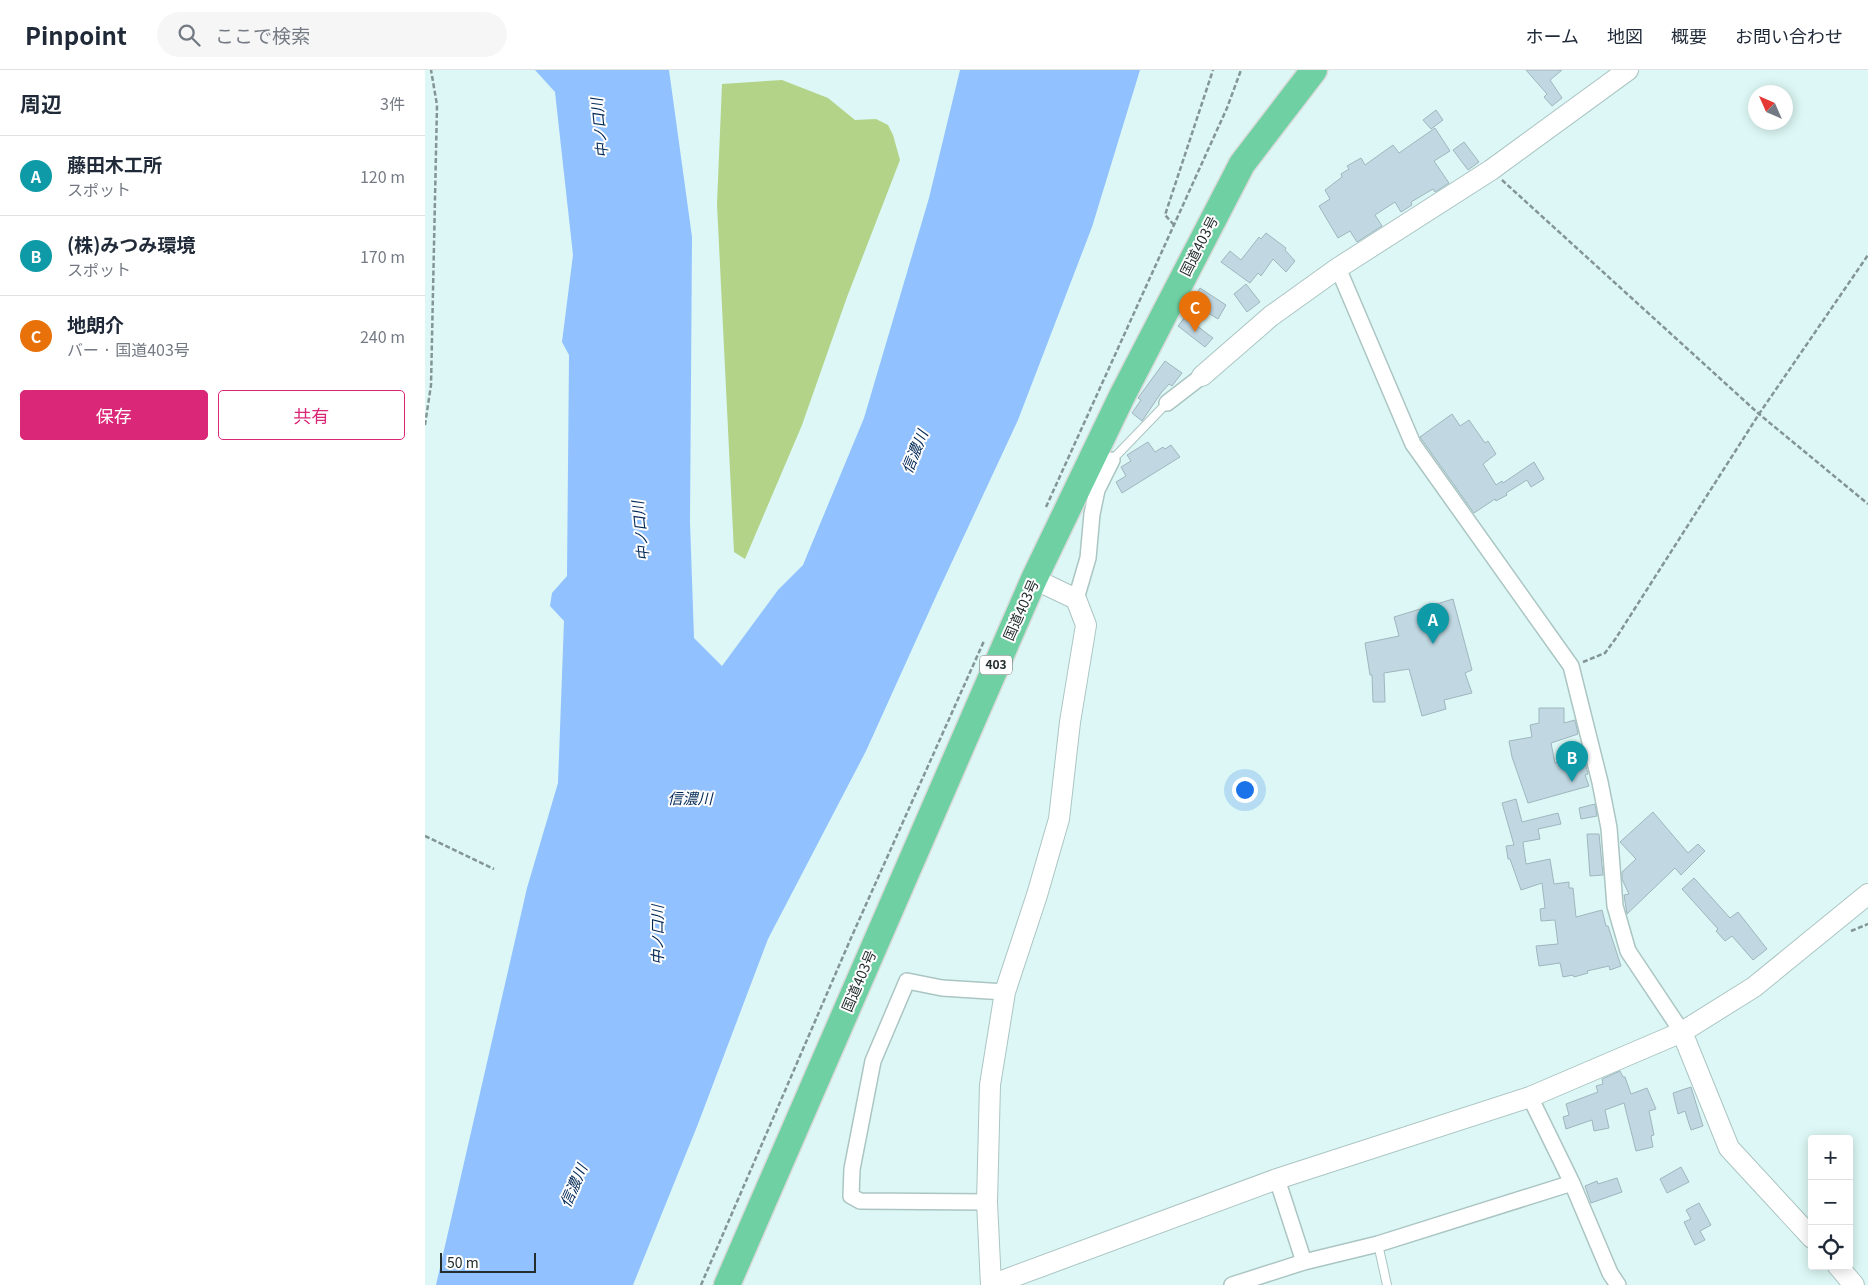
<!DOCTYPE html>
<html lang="ja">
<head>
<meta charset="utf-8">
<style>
  :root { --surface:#fff; --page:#f6f6f7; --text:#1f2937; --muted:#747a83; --line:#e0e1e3; --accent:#db2777 }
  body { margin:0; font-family:Georgia,"Noto Sans JP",serif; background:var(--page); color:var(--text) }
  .controls { position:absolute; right:15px; bottom:15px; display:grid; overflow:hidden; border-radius:5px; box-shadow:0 2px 12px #0003 }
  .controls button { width:45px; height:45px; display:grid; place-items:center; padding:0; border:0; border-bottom:1px solid var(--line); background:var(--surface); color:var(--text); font:25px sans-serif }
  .compass { position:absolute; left:1323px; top:15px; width:45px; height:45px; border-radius:50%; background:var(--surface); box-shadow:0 2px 12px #0003; rotate:315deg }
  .scale { position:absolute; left:15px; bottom:12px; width:96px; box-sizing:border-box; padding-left:5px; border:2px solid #242e2e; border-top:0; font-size:14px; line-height:18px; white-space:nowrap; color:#242e2e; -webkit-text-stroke:4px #fefefe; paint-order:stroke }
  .you { position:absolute; left:819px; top:719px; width:18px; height:18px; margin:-12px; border:4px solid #fff; border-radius:50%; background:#1a73e8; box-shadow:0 0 0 8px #1a73e833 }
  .badge { display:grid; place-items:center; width:32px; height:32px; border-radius:50%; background:var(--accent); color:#fff; font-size:16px; font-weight:700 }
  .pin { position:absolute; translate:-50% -41px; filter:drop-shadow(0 1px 2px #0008) }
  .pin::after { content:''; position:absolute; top:26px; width:18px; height:15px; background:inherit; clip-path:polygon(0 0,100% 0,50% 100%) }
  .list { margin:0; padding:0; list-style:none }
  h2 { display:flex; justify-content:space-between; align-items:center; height:65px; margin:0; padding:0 20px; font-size:21px }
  h2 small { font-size:16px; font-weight:400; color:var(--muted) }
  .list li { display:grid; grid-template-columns:32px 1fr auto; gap:15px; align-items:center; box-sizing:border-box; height:80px; padding:0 20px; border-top:1px solid var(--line) }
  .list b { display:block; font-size:19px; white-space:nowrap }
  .list p { margin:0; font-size:16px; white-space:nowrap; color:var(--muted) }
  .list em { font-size:16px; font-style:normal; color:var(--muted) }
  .actions { display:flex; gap:10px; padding:15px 20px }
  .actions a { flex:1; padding:11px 0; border:1px solid var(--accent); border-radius:5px; text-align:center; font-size:18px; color:var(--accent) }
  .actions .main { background:var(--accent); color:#fff }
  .icon { flex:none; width:28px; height:28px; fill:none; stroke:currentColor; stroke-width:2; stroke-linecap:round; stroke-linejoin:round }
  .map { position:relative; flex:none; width:1443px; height:1215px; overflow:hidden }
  header { display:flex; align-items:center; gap:30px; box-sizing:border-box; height:70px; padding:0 25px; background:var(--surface); border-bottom:1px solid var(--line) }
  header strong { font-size:24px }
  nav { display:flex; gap:28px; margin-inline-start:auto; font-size:18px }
  .search { width:350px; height:45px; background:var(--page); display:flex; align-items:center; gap:12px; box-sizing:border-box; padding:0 18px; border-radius:28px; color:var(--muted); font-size:19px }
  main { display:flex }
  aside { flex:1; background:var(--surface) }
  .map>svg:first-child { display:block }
  .green { fill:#b2d388 }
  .water { fill:#91c1ff }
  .building { fill:#c1d8e2; stroke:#9fb6bf }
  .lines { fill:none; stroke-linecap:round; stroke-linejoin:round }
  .service-casing { stroke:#abc5c3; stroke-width:10 }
  .minor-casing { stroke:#abc5c3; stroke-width:18 }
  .tertiary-casing { stroke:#abc5c3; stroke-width:22 }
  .trunk-casing { stroke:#d8d9d9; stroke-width:29 }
  .path { stroke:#839695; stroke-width:2.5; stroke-dasharray:5 2.5; stroke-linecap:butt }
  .service { stroke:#fff; stroke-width:8 }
  .minor { stroke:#fff; stroke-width:15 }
  .tertiary { stroke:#fff; stroke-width:20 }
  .trunk { stroke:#6fd0a3; stroke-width:26 }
  .labels { text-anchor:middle; stroke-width:4; stroke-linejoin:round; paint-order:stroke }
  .shield { fill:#fefefe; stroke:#656c6c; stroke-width:1 }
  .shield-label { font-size:12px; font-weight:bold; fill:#242e2e }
  .street-label { font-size:14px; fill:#242e2e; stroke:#fefefe }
  .water-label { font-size:15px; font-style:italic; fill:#002856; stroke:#fefefe }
</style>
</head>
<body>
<header>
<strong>Pinpoint</strong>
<div class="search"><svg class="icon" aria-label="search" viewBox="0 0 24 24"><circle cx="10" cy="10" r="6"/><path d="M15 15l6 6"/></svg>ここで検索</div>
<nav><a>ホーム</a><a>地図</a><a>概要</a><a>お問い合わせ</a></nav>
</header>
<main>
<aside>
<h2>周辺<small>3件</small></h2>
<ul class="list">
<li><span class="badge" style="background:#0f9aa8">A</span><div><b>藤田木工所</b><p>スポット</p></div><em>120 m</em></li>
<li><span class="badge" style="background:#0f9aa8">B</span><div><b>(株)みつみ環境</b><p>スポット</p></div><em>170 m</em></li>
<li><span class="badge" style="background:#e8710a">C</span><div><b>地朗介</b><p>バー · 国道403号</p></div><em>240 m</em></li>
</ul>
<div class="actions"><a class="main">保存</a><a>共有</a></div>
</aside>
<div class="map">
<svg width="1443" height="1215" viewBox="0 0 1443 1215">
  <rect width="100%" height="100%" fill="#dcf7f5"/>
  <path class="green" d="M 357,10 L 403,28 L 430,50 L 451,49 L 463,55 L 468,65 L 475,90 L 422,227 L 377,355 L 320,489 L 309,482 L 292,134 L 297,14 Z"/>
  <path class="water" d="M 110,0 L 244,0 L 267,167 L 265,452 L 269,568 L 297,596 L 353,520 L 378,495 L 439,348 L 504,128 L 535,0 L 715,0 L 667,157 L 593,350 L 512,524 L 441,681 L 343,869 L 273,1054 L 208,1215 L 11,1215 L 102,818 L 133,713 L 139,551 L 125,536 L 127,523 L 142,506 L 144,285 L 137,272 L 148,185 L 130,22 Z"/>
  <path class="building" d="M 1101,0 L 1137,0 L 1125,10 L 1137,28 L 1127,36 L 1119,27 L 1122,24 Z
    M 1011,40 L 1018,50 L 1006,59 L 998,50 Z
    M 1010,58 L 1025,81 L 1009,91 L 1024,113 L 1010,122 L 1008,119 L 986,132 L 987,135 L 976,142 L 970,132 L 950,145 L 957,156 L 932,172 L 925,161 L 913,168 L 894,136 L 905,129 L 900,120 L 917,107 L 916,104 L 924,99 L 922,96 L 936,88 L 940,95 L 968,75 L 974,83 Z
    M 1039,72 L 1054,92 L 1043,100 L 1028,80 Z
    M 841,163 L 861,178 L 860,180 L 870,191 L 861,202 L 848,189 L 836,206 L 833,203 L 825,213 L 796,192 L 805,181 L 816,190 L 834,167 L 836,169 Z
    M 821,214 L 835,232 L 822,242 L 809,224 Z
    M 775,218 L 801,235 L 793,249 L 767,233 Z
    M 760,247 L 788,268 L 780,277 L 753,256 Z
    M 740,291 L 757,303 L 747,316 L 744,314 L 736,323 L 717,351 L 707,343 L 716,330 L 713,328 Z
    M 1027,344 L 1035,356 L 1044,350 L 1060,373 L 1063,371 L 1071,384 L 1058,394 L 1071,415 L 1077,411 L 1078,413 L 1109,392 L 1119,409 L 1106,417 L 1102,410 L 1081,423 L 1082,425 L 1071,431 L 1070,429 L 1049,443 L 995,367 Z
    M 723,372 L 730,382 L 738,377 L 740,379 L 746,375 L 755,387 L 697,423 L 691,412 L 701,406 L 696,397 L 706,391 L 702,385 Z
    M 1028,529 L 1047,600 L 1040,603 L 1047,623 L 1019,630 L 1021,639 L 997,646 L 984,599 L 959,603 L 960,632 L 948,632 L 947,605 L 945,605 L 940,573 L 974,566 L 969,547 Z
    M 1114,638 L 1139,638 L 1139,653 L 1150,650 L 1153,664 L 1126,673 L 1130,693 L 1158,685 L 1163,704 L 1160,705 L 1164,716 L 1103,733 L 1087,687 L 1084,671 L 1107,667 L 1105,655 L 1114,653 Z
    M 1091,729 L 1097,752 L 1133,743 L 1136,754 L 1113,759 L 1115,769 L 1098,772 L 1101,794 L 1125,789 L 1129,814 L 1144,812 L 1144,818 L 1148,818 L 1151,847 L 1177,840 L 1181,856 L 1183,856 L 1196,896 L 1185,900 L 1184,896 L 1162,901 L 1163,903 L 1149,907 L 1148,905 L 1138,907 L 1135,893 L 1114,896 L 1111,876 L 1133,874 L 1130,850 L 1116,851 L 1115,839 L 1120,838 L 1117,813 L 1096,820 L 1085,789 L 1083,789 L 1081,776 L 1089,775 L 1077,733 Z
    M 1170,734 L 1172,746 L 1156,749 L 1154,738 Z
    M 1228,742 L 1263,783 L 1273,774 L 1280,781 L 1256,805 L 1250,798 L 1202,844 L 1199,825 L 1204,824 L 1197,809 L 1197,802 L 1211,789 L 1195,772 Z
    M 1162,764 L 1174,764 L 1178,805 L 1165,806 Z
    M 1269,808 L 1305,848 L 1313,842 L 1342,879 L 1328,890 L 1307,866 L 1300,871 L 1291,861 L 1293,859 L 1257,819 Z
    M 1195,1001 L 1198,1007 L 1200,1007 L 1206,1024 L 1222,1018 L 1231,1039 L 1224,1041 L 1229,1065 L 1226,1066 L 1228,1077 L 1211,1081 L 1199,1033 L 1180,1040 L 1184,1058 L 1169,1061 L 1167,1050 L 1141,1059 L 1138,1047 L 1144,1045 L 1141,1034 L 1173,1022 L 1171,1016 L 1178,1014 L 1177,1009 Z
    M 1266,1017 L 1278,1056 L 1266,1060 L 1260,1041 L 1253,1044 L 1248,1023 Z
    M 1256,1097 L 1264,1112 L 1242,1123 L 1235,1109 Z
    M 1192,1108 L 1197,1122 L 1166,1133 L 1160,1116 L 1172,1111 L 1173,1114 Z
    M 1274,1133 L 1286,1155 L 1275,1161 L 1280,1170 L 1270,1175 L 1259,1152 L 1266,1149 L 1261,1140 Z"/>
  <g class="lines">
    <g class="service-casing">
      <path id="service" d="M 687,390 L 742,333
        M 953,1174 L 962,1215"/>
    </g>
    <g class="minor-casing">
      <path id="minor" d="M 913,198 L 988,374 L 1146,596 L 1175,712 L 1184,758 L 1190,836 L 1203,881 L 1257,962
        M 742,333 L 777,306
        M 651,529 L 663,488 L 667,444 L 672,420 L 687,390
        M 1105,1027 L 1147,1113 L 1185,1203 L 1193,1215
        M 852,1109 L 879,1192
        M 562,1132 L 435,1131 L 426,1126 L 427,1099 L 448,991 L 482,911 L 517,918 L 580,922
        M 807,1215 L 879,1192 L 953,1174 L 1147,1113"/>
    </g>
    <g class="tertiary-casing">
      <path id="tertiary" d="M 777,306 L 846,246 L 913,198 L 1066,100 L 1203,0
        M 1257,962 L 1304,1078 L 1387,1168
        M 1413,1196 L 1429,1215
        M 566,1215 L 852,1109 L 1105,1027 L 1257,962 L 1329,917 L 1443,824
        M 566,1215 L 562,1132 L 565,1015 L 580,922 L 612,825 L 634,749 L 645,652 L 661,555 L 651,529 L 609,509"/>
    </g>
    <g class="trunk-casing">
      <path id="trunk" d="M 302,1215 L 609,509 L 697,326 L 817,94 L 889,0"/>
    </g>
    <path class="path" d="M 1077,110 L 1334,344 L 1443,434
      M 749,155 L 740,145 L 788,0
      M 0,355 L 6,315 L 12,35 L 6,0
      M 621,437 L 802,38 L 816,0
      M 1158,592 L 1180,583 L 1191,568 L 1334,344 L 1443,185
      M 0,766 L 69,799
      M 1426,861 L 1443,854
      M 276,1215 L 426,868 L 559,571"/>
    <use href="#service" class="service"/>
    <use href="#minor" class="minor"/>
    <use href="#tertiary" class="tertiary"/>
    <use href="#trunk" class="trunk"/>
  </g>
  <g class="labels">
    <rect class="shield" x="555" y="585.5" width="32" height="19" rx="4"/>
    <g class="shield-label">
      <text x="571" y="599">403</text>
    </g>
    <g class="street-label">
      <text transform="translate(774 176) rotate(-63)" y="5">国道403号</text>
      <text transform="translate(596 540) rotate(-66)" y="5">国道403号</text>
      <text transform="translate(434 911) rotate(-67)" y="5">国道403号</text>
    </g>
    <g class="water-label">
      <text transform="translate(175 58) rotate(-96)" y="5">中ノ口川</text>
      <text transform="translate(490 382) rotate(-68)" y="5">信濃川</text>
      <text transform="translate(216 461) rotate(-96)" y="5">中ノ口川</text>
      <text x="265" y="734">信濃川</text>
      <text transform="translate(233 865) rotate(-90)" y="5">中ノ口川</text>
      <text transform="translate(149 1116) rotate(-66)" y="5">信濃川</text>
    </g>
  </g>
</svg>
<div class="controls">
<button>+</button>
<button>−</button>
<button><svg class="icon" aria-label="locate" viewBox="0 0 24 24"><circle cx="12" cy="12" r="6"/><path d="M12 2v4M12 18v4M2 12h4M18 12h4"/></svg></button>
</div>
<svg class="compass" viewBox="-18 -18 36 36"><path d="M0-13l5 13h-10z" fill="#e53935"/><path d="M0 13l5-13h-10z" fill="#747a83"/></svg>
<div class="scale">50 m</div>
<div class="you"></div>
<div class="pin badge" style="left:1008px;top:574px;background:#0f9aa8">A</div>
<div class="pin badge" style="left:1147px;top:712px;background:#0f9aa8">B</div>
<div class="pin badge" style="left:770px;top:262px;background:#e8710a">C</div>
</div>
</main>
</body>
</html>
